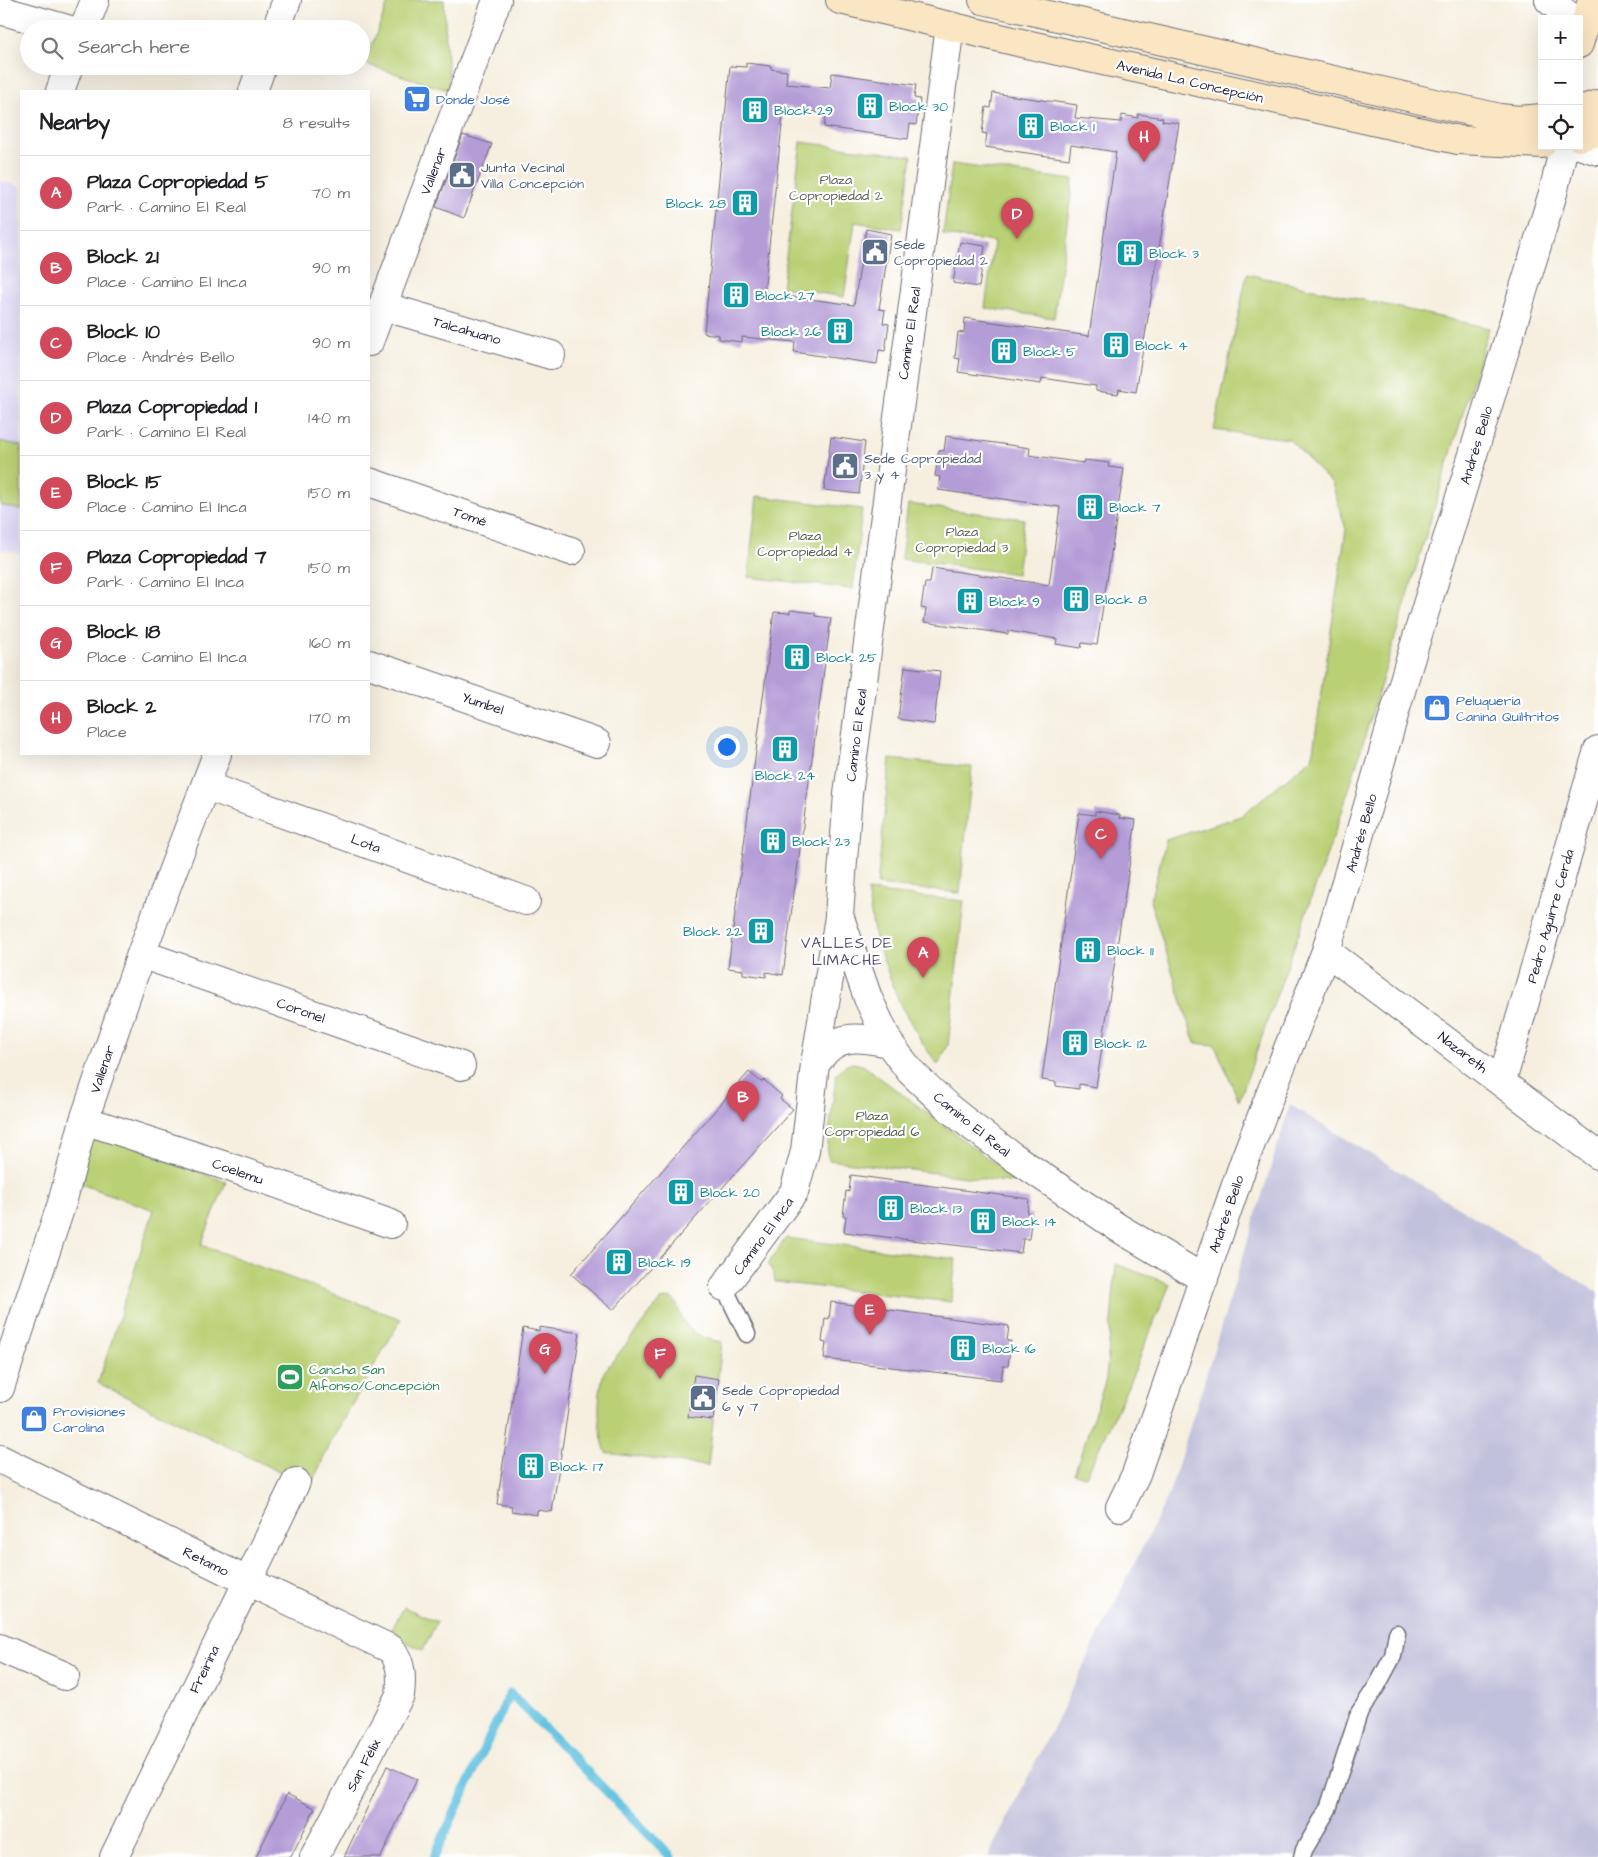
<!DOCTYPE html>
<html lang="en">
<head>
<meta charset="utf-8">
<style>
  :root { --surface:#fff; --page:#f2f2f2; --text:#202124; --muted:#757577; --line:#e0e0e0; --accent:#d1495b }
  body { margin:0; font-family:"Architects Daughter",sans-serif; background:var(--page); color:var(--text) }
  .controls { position:absolute; right:15px; top:15px; display:grid; overflow:hidden; border-radius:0px; box-shadow:0 5px 20px #0002 }
  .controls button { width:45px; height:45px; display:grid; place-items:center; padding:0; border:0; border-bottom:1px solid var(--line); background:var(--surface); color:var(--text); font:25px sans-serif }
  .you { position:absolute; left:726px; top:746px; width:18px; height:18px; margin:-12px; border:4px solid #fff; border-radius:50%; background:#1a73e8; box-shadow:0 0 0 8px #1a73e833 }
  .badge { display:grid; place-items:center; width:32px; height:32px; border-radius:50%; background:var(--accent); color:#fff; font-size:16px; font-weight:700 }
  .pin { position:absolute; translate:-50% -41px; filter:drop-shadow(0 1px 2px #0008) }
  .pin::after { content:''; position:absolute; top:26px; width:18px; height:15px; background:inherit; clip-path:polygon(0 0,100% 0,50% 100%) }
  .list { margin:0; padding:0; list-style:none }
  h2 { display:flex; justify-content:space-between; align-items:center; height:65px; margin:0; padding:0 20px; font-size:21px }
  h2 small { font-size:16px; font-weight:400; color:var(--muted) }
  .list li { display:grid; grid-template-columns:32px 1fr auto; gap:15px; align-items:center; box-sizing:border-box; height:75px; padding:0 20px; border-top:1px solid var(--line) }
  .list b { display:block; font-size:19px; white-space:nowrap }
  .list p { margin:0; font-size:16px; white-space:nowrap; color:var(--muted) }
  .list em { font-size:16px; font-style:normal; color:var(--muted) }
  .icon { flex:none; width:28px; height:28px; fill:none; stroke:currentColor; stroke-width:2; stroke-linecap:round; stroke-linejoin:round }
  .map { position:relative; flex:none; width:1598px; height:1857px; overflow:hidden }
  .search { position:absolute; background:var(--surface); box-shadow:0 5px 20px #0002; left:20px; top:20px; width:350px; height:55px; display:flex; align-items:center; gap:12px; box-sizing:border-box; padding:0 18px; border-radius:28px; color:var(--muted); font-size:19px }
  .panel { position:absolute; background:var(--surface); box-shadow:0 5px 20px #0002; left:20px; top:90px; width:350px; height:665px; border-radius:0px }
  .map>svg:first-child { display:block }
  .built { fill:#ddd5f6 }
  .industrial { fill:#c2c1dc }
  .green { fill:#bad074; stroke:#6e7958 }
  .lines { fill:none; stroke-linecap:round; stroke-linejoin:round }
  .stream { stroke:#61c1e0; stroke-width:9 }
  .building { fill:#b49cd7 }
  .lane-casing { stroke:#6c6a74; stroke-width:19 }
  .street-casing { stroke:#6c6a74; stroke-width:30 }
  .secondary-casing { stroke:#6c6a74; stroke-width:30 }
  .lane { stroke:#fff; stroke-width:16 }
  .street { stroke:#fff; stroke-width:28 }
  .secondary { stroke:#fbe6c3; stroke-width:28 }
  .labels { text-anchor:middle; stroke-width:4.5; stroke-linejoin:round; paint-order:stroke }
  .street-label { font-size:14px; fill:#22223b; stroke:#fff }
  .shop-label { font-size:14px; fill:#366cbe; stroke:#fff; text-anchor:start }
  .culture-label { font-size:14px; fill:#0d838f; stroke:#fff; text-anchor:start }
  .service-label { font-size:14px; fill:#4e5e75; stroke:#fff; text-anchor:start }
  .park-label { font-size:14px; fill:#575f4f; stroke:#fff }
  .leisure-label { font-size:14px; fill:#27864d; stroke:#fff; text-anchor:start }
  .neighbourhood-label { font-size:15px; letter-spacing:1px; fill:#554d72; stroke:#fff }
</style>
</head>
<body>
<div class="map">
<svg width="1598" height="1857" viewBox="0 0 1598 1857">
  <rect width="100%" height="100%" fill="#fff"/>
  <filter id="ink" filterUnits="userSpaceOnUse"><feTurbulence type="fractalNoise" baseFrequency=".02" numOctaves="2"/><feDisplacementMap in="SourceGraphic" scale="10" xChannelSelector="R" yChannelSelector="G"/><feConvolveMatrix kernelMatrix="1 2 1 2 8 2 1 2 1" color-interpolation-filters="sRGB"/></filter>
  <filter id="wash" filterUnits="userSpaceOnUse"><feTurbulence type="fractalNoise" baseFrequency=".0096" numOctaves="4" result="noise"/><feDisplacementMap in="SourceGraphic" scale="20" xChannelSelector="R" yChannelSelector="G"/><feGaussianBlur stdDeviation="1.12" result="paint"/><feColorMatrix in="noise" values="0 0 0 0 0 0 0 0 0 0 0 0 0 0 0 0 0 1.4 0 .05"/><feComposite in="paint" operator="in"/></filter>
  <g filter="url(#wash)">
    <rect width="100%" height="100%" fill="#f6efdf"/>
    <path class="built" d="M 0,181 L 21,186 L 21,554 L 0,549 Z"/>
    <path class="industrial" d="M 1290,1105 L 1598,1292 L 1598,1857 L 988,1857 L 1169,1494 Z"/>
    <path class="green" d="M 389,0 L 444,0 L 447,63 L 451,91 L 365,64 Z
      M 801,142 L 912,156 L 901,229 L 855,222 L 844,297 L 782,287 Z
      M 952,164 L 1073,180 L 1054,318 L 985,308 L 994,242 L 943,235 Z
      M 1247,274 L 1489,328 L 1342,812 L 1239,1101 L 1215,1045 L 1195,1043 L 1150,901 L 1166,840 L 1241,816 L 1312,758 L 1346,529 L 1332,484 L 1289,439 L 1214,430 Z
      M 0,441 L 21,446 L 21,510 L 0,505 Z
      M 757,496 L 862,509 L 853,589 L 748,577 Z
      M 908,504 L 1024,519 L 1017,574 L 901,559 Z
      M 890,759 L 972,767 L 960,893 L 877,885 Z
      M 867,891 L 964,901 L 948,1045 L 938,1065 L 923,1044 L 900,1004 L 875,938 Z
      M 853,1063 L 863,1065 L 1017,1180 L 1008,1182 L 829,1160 L 827,1152 L 836,1075 L 844,1066 Z
      M 90,1130 L 226,1182 L 201,1245 L 401,1319 L 334,1436 L 310,1487 L 98,1383 L 154,1210 L 72,1181 Z
      M 786,1238 L 956,1259 L 951,1302 L 775,1282 L 774,1274 L 768,1264 Z
      M 1116,1264 L 1170,1284 L 1128,1386 L 1086,1476 L 1074,1474 L 1106,1379 Z
      M 671,1298 C 677,1302 676,1304 679,1311 C 686,1332 702,1339 722,1342 L 708,1466 L 606,1453 C 597,1428 597,1397 604,1372 L 661,1300 Z
      M 404,1607 L 437,1622 L 423,1650 L 389,1634 Z"/>
    <g class="lines">
      <path class="stream" d="M 434,1857 L 510,1693 L 671,1857"/>
    </g>
    <g id="blocks">
      <path class="building" d="M 746,63 L 771,66 L 771,69 L 787,71 L 786,84 L 830,88 L 832,73 L 916,85 L 914,98 L 920,99 L 916,125 L 910,124 L 908,139 L 824,127 L 826,114 L 784,106 L 764,293 L 854,305 L 866,229 L 891,234 L 879,309 L 885,310 L 883,323 L 889,324 L 885,351 L 879,350 L 877,364 L 794,352 L 795,342 L 742,337 L 742,342 L 719,339 L 719,335 L 704,333 L 730,66 L 746,67 Z
        M 993,93 L 1077,105 L 1075,118 L 1121,122 L 1122,115 L 1138,118 L 1138,114 L 1163,118 L 1162,121 L 1179,123 L 1136,392 L 1119,389 L 1118,394 L 1096,391 L 1096,386 L 1042,378 L 1041,384 L 958,372 L 960,359 L 955,358 L 958,332 L 964,333 L 965,318 L 1089,336 L 1116,152 L 1071,145 L 1069,159 L 985,147 L 987,134 L 982,133 L 986,107 L 991,108 Z
        M 463,135 L 492,144 L 464,218 L 436,207 Z
        M 960,242 L 985,246 L 979,287 L 953,283 Z
        M 946,436 L 1030,448 L 1029,455 L 1083,463 L 1084,460 L 1109,463 L 1108,467 L 1124,469 L 1097,645 L 1082,643 L 1081,648 L 1056,644 L 1057,639 L 1008,631 L 1008,634 L 924,622 L 926,609 L 921,608 L 925,583 L 930,583 L 932,568 L 1049,585 L 1060,507 L 938,490 L 940,477 L 935,476 L 939,450 L 944,451 Z
        M 831,437 L 865,442 L 859,494 L 824,490 Z
        M 790,610 L 815,613 L 815,616 L 831,618 L 783,975 L 766,972 L 766,977 L 743,974 L 743,970 L 728,968 L 774,612 L 790,613 Z
        M 905,667 L 940,671 L 934,724 L 898,719 Z
        M 1095,811 L 1120,815 L 1119,818 L 1136,820 L 1096,1087 L 1079,1084 L 1079,1089 L 1056,1086 L 1056,1082 L 1042,1080 L 1079,813 L 1095,815 Z
        M 749,1072 L 761,1082 L 764,1080 L 782,1096 L 780,1099 L 793,1109 L 613,1310 L 571,1274 Z
        M 851,1175 L 1029,1199 L 1027,1214 L 1032,1214 L 1029,1239 L 1023,1239 L 1021,1253 L 844,1232 L 846,1216 L 843,1216 L 846,1191 L 849,1192 Z
        M 831,1302 L 1009,1326 L 1007,1341 L 1011,1341 L 1008,1366 L 1003,1366 L 1001,1380 L 824,1359 L 826,1343 L 822,1342 L 825,1318 L 829,1319 Z
        M 539,1327 L 580,1333 L 552,1512 L 537,1510 L 537,1515 L 511,1511 L 512,1506 L 497,1504 L 523,1328 L 539,1331 Z
        M 694,1375 L 719,1379 L 713,1420 L 688,1417 Z
        M 387,1766 L 417,1779 L 381,1857 L 344,1857 Z
        M 287,1794 L 315,1808 L 291,1857 L 256,1857 Z"/>
    </g>
  </g>
  <g filter="url(#ink)">
    <use href="#blocks" fill-opacity="0" stroke="#6c6a74" stroke-width="1"/>
    <g class="lines">
      <g class="lane-casing">
        <path id="lane" d="M 724,1287 L 747,1334
          M 1302,1857 L 1304,1850 L 1328,1809 L 1359,1713 L 1378,1684 L 1393,1656 L 1397,1633"/>
      </g>
      <g class="street-casing">
        <path id="street" d="M 1549,0 L 1573,19
          M 0,10 L 67,29
          M 950,26 L 848,794 L 839,915 L 868,998 L 889,1043 L 910,1071 L 950,1109 L 974,1128 L 1015,1158 L 1117,1227 L 1204,1279
          M 84,29 L 95,0
          M 276,29 L 287,0
          M 60,91 L 69,66
          M 253,91 L 262,66
          M 1579,145 L 1598,151
          M 382,306 L 551,355
          M 369,342 L 497,0
          M 369,482 L 571,551
          M 369,664 L 597,743
          M 206,786 L 526,901
          M 1326,951 L 1598,1155
          M 141,954 L 461,1066
          M 815,1064 C 820,1059 823,1053 828,1049 C 845,1033 869,1039 889,1043
          M 1502,1081 L 1598,750
          M 84,1120 L 229,1167 L 391,1224
          M 724,1287 L 794,1192 L 805,1151 L 815,1064 L 839,917
          M 0,1388 L 62,1203 L 84,1120 L 141,954 L 217,754
          M 0,1459 L 247,1581 L 391,1649 C 402,1663 402,1677 400,1695 L 314,1857
          M 1120,1507 L 1136,1474 L 1245,1159 L 1326,951 L 1407,670 L 1553,193 L 1564,146
          M 0,1648 L 65,1676
          M 114,1857 L 296,1482"/>
      </g>
      <g class="secondary-casing">
        <path id="secondary" d="M 840,0 L 1013,41 L 1458,140 L 1542,144
          M 983,0 L 1500,118 L 1519,120 L 1542,118
          M 1579,44 L 1592,0
          M 1579,110 L 1598,104
          M 1579,137 L 1598,132"/>
      </g>
      <use href="#lane" class="lane"/>
      <use href="#street" class="street"/>
      <use href="#secondary" class="secondary"/>
    </g>
  </g>
  <defs>
    <g id="supermarket-square" transform="scale(1.4375)"><rect x="-9" y="-9" width="18" height="18" rx="4" fill="#3f7fe0" stroke="#fff"/><path d="M-6-5.5h2.5l.6 2H6L4.5 2H-2.5L-4.4-4H-6ZM-1.5 3.2a1.3 1.3 0 1 0 .1 0ZM3 3.2a1.3 1.3 0 1 0 .1 0Z" fill="#fff"/></g>
    <g id="building-square" transform="scale(1.4375)"><rect x="-9" y="-9" width="18" height="18" rx="4" fill="#0f9aa8" stroke="#fff"/><path d="M-4-6H4V6H1V3H-1V6H-4ZM-2.5-4.3h1.7v1.8h-1.7ZM.8-4.3h1.7v1.8H.8ZM-2.5-1h1.7V.8h-1.7ZM.8-1h1.7V.8H.8Z" fill="#fff"/></g>
    <g id="civic-square" transform="scale(1.4375)"><rect x="-9" y="-9" width="18" height="18" rx="4" fill="#5c6f8a" stroke="#fff"/><path d="M-.6-6.5H3V-4.5H.6V-3L4-1V1h2V6H-6V1h2V-1L-.6-3ZM-1.2 2.5V6h2.4V2.5Z" fill="#fff"/></g>
    <g id="shop-square" transform="scale(1.4375)"><rect x="-9" y="-9" width="18" height="18" rx="4" fill="#3f7fe0" stroke="#fff"/><path d="M-5-2.5h2.3a2.7 3.5 0 0 1 5.4 0H5L5.5 6h-11ZM-1.5-2.5h3a1.5 2.3 0 0 0-3 0Z" fill="#fff"/></g>
    <g id="stadium-square" transform="scale(1.4375)"><rect x="-9" y="-9" width="18" height="18" rx="4" fill="#2e9e5b" stroke="#fff"/><path d="M0-5a6.5 5 0 1 0 0 10a6.5 5 0 1 0 0-10ZM-3.5-1.8h7v3.6h-7Z" fill="#fff"/></g>
  </defs>
  <g fill-rule="evenodd">
    <use href="#supermarket-square" x="417" y="99"/>
    <use href="#building-square" x="870" y="106"/>
    <use href="#building-square" x="755" y="110"/>
    <use href="#building-square" x="1031" y="126"/>
    <use href="#civic-square" x="462" y="175"/>
    <use href="#building-square" x="745" y="203"/>
    <use href="#civic-square" x="875" y="252"/>
    <use href="#building-square" x="1130" y="253"/>
    <use href="#building-square" x="736" y="295"/>
    <use href="#building-square" x="840" y="331"/>
    <use href="#building-square" x="1116" y="345"/>
    <use href="#building-square" x="1004" y="351"/>
    <use href="#civic-square" x="845" y="466"/>
    <use href="#building-square" x="1090" y="507"/>
    <use href="#building-square" x="1076" y="599"/>
    <use href="#building-square" x="970" y="601"/>
    <use href="#building-square" x="797" y="657"/>
    <use href="#shop-square" x="1437" y="708"/>
    <use href="#building-square" x="785" y="749"/>
    <use href="#building-square" x="773" y="841"/>
    <use href="#building-square" x="761" y="931"/>
    <use href="#building-square" x="1088" y="950"/>
    <use href="#building-square" x="1075" y="1043"/>
    <use href="#building-square" x="681" y="1192"/>
    <use href="#building-square" x="891" y="1208"/>
    <use href="#building-square" x="983" y="1221"/>
    <use href="#building-square" x="619" y="1262"/>
    <use href="#building-square" x="963" y="1348"/>
    <use href="#stadium-square" x="290" y="1377"/>
    <use href="#civic-square" x="703" y="1398"/>
    <use href="#shop-square" x="34" y="1419"/>
    <use href="#building-square" x="531" y="1466"/>
  </g>
  <g class="labels">
    <g class="street-label">
      <text transform="translate(1190 81) rotate(13)" y="5">Avenida La Concepción</text>
      <text transform="translate(433 171) rotate(-69)" y="5">Vallenar</text>
      <text transform="translate(467 330) rotate(16)" y="5">Talcahuano</text>
      <text transform="translate(909 333) rotate(-82)" y="5">Camino El Real</text>
      <text transform="translate(1476 445) rotate(-73)" y="5">Andrés Bello</text>
      <text transform="translate(470 516) rotate(19)" y="5">Tomé</text>
      <text transform="translate(483 703) rotate(19)" y="5">Yumbel</text>
      <text transform="translate(856 735) rotate(-83)" y="5">Camino El Real</text>
      <text transform="translate(1361 833) rotate(-74)" y="5">Andrés Bello</text>
      <text transform="translate(366 843) rotate(20)" y="5">Lota</text>
      <text transform="translate(1550 916) rotate(-74)" y="5">Pedro Aguirre Cerda</text>
      <text transform="translate(301 1010) rotate(19)" y="5">Coronel</text>
      <text transform="translate(1463 1052) rotate(37)" y="5">Nazareth</text>
      <text transform="translate(102 1069) rotate(-71)" y="5">Vallenar</text>
      <text transform="translate(972 1124) rotate(39)" y="5">Camino El Real</text>
      <text transform="translate(238 1171) rotate(19)" y="5">Coelemu</text>
      <text transform="translate(1226 1214) rotate(-71)" y="5">Andrés Bello</text>
      <text transform="translate(763 1236) rotate(-54)" y="5">Camino El Inca</text>
      <text transform="translate(206 1561) rotate(26)" y="5">Retamo</text>
      <text transform="translate(204 1669) rotate(-64)" y="5">Freirina</text>
      <text transform="translate(363 1765) rotate(-62)" y="5">San Félix</text>
    </g>
    <g class="shop-label">
      <text x="436" y="104">Donde José</text>
      <text x="1456" y="705">Peluquería<tspan x="1456" dy="16">Canina Quiltritos</tspan></text>
      <text x="53" y="1416">Provisiones<tspan x="53" dy="16">Carolina</tspan></text>
    </g>
    <g class="culture-label">
      <text x="889" y="111">Block 30</text>
      <text x="774" y="115">Block 29</text>
      <text x="1050" y="131">Block 1</text>
      <text x="726" y="208" text-anchor="end">Block 28</text>
      <text x="1149" y="258">Block 3</text>
      <text x="755" y="300">Block 27</text>
      <text x="821" y="336" text-anchor="end">Block 26</text>
      <text x="1135" y="350">Block 4</text>
      <text x="1023" y="356">Block 5</text>
      <text x="1109" y="512">Block 7</text>
      <text x="1095" y="604">Block 8</text>
      <text x="989" y="606">Block 9</text>
      <text x="816" y="662">Block 25</text>
      <text x="785" y="780" text-anchor="middle">Block 24</text>
      <text x="792" y="846">Block 23</text>
      <text x="742" y="936" text-anchor="end">Block 22</text>
      <text x="1107" y="955">Block 11</text>
      <text x="1094" y="1048">Block 12</text>
      <text x="700" y="1197">Block 20</text>
      <text x="910" y="1213">Block 13</text>
      <text x="1002" y="1226">Block 14</text>
      <text x="638" y="1267">Block 19</text>
      <text x="982" y="1353">Block 16</text>
      <text x="550" y="1471">Block 17</text>
    </g>
    <g class="service-label">
      <text x="481" y="172">Junta Vecinal<tspan x="481" dy="16">Villa Concepción</tspan></text>
      <text x="894" y="249">Sede<tspan x="894" dy="16">Copropiedad 2</tspan></text>
      <text x="864" y="463">Sede Copropiedad<tspan x="864" dy="16">3 y 4</tspan></text>
      <text x="722" y="1395">Sede Copropiedad<tspan x="722" dy="16">6 y 7</tspan></text>
    </g>
    <g class="park-label">
      <text x="836" y="184">Plaza<tspan x="836" dy="16">Copropiedad 2</tspan></text>
      <text x="962" y="536">Plaza<tspan x="962" dy="16">Copropiedad 3</tspan></text>
      <text x="805" y="540">Plaza<tspan x="805" dy="16">Copropiedad 4</tspan></text>
      <text x="872" y="1120">Plaza<tspan x="872" dy="16">Copropiedad 6</tspan></text>
    </g>
    <g class="leisure-label">
      <text x="309" y="1374">Cancha San<tspan x="309" dy="16">Alfonso/Concepción</tspan></text>
    </g>
    <g class="neighbourhood-label">
      <text x="847" y="948">VALLES DE<tspan x="847" dy="17">LIMACHE</tspan></text>
    </g>
  </g>
</svg>
<div class="controls">
<button>+</button>
<button>−</button>
<button><svg class="icon" aria-label="locate" viewBox="0 0 24 24"><circle cx="12" cy="12" r="6"/><path d="M12 2v4M12 18v4M2 12h4M18 12h4"/></svg></button>
</div>
<div class="you"></div>
<div class="pin badge" style="left:923px;top:978px">A</div>
<div class="pin badge" style="left:743px;top:1122px">B</div>
<div class="pin badge" style="left:1101px;top:859px">C</div>
<div class="pin badge" style="left:1017px;top:239px">D</div>
<div class="pin badge" style="left:870px;top:1335px">E</div>
<div class="pin badge" style="left:660px;top:1379px">F</div>
<div class="pin badge" style="left:545px;top:1374px">G</div>
<div class="pin badge" style="left:1144px;top:162px">H</div>
<div class="search"><svg class="icon" aria-label="search" viewBox="0 0 24 24"><circle cx="10" cy="10" r="6"/><path d="M15 15l6 6"/></svg>Search here</div>
<section class="panel">
<h2>Nearby<small>8 results</small></h2>
<ul class="list">
<li><span class="badge">A</span><div><b>Plaza Copropiedad 5</b><p>Park · Camino El Real</p></div><em>70 m</em></li>
<li><span class="badge">B</span><div><b>Block 21</b><p>Place · Camino El Inca</p></div><em>90 m</em></li>
<li><span class="badge">C</span><div><b>Block 10</b><p>Place · Andrés Bello</p></div><em>90 m</em></li>
<li><span class="badge">D</span><div><b>Plaza Copropiedad 1</b><p>Park · Camino El Real</p></div><em>140 m</em></li>
<li><span class="badge">E</span><div><b>Block 15</b><p>Place · Camino El Inca</p></div><em>150 m</em></li>
<li><span class="badge">F</span><div><b>Plaza Copropiedad 7</b><p>Park · Camino El Inca</p></div><em>150 m</em></li>
<li><span class="badge">G</span><div><b>Block 18</b><p>Place · Camino El Inca</p></div><em>160 m</em></li>
<li><span class="badge">H</span><div><b>Block 2</b><p>Place</p></div><em>170 m</em></li>
</ul>
</section>
</div>
</body>
</html>
